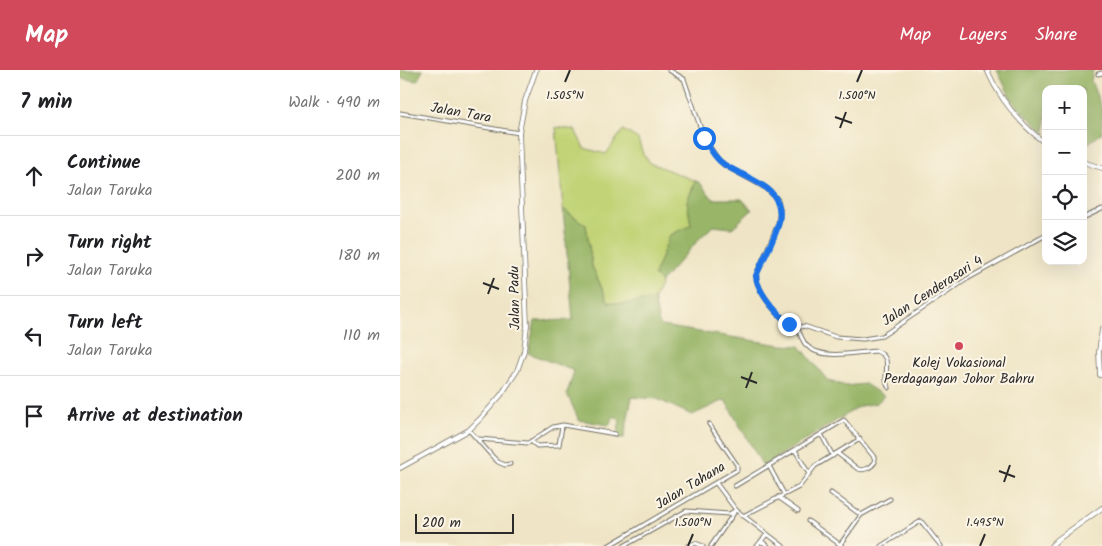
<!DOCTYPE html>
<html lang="en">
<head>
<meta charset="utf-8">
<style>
  :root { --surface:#fff; --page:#f6f6f6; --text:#202124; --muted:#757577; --line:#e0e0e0; --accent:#d1495b }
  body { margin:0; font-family:Kalam,sans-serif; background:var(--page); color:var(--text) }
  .controls { position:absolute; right:15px; top:15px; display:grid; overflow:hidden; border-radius:10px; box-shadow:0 5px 20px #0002 }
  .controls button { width:45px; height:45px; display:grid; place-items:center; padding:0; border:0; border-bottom:1px solid var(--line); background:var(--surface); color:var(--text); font:25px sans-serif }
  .scale { position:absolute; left:15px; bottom:12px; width:99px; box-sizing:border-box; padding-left:5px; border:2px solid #2b2b2b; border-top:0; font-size:14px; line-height:18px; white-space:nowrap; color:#2b2b2b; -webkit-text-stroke:4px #fcf5e5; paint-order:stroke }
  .stop { position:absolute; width:15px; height:15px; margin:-11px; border:4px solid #1a73e8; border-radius:50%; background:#fff }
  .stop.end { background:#1a73e8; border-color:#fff; box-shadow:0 1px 5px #0008 }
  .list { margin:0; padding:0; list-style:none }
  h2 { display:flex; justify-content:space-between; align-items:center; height:65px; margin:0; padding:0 20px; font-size:21px }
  h2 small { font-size:16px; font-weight:400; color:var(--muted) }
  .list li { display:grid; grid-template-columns:32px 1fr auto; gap:15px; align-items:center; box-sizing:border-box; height:80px; padding:0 20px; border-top:1px solid var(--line) }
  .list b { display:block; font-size:19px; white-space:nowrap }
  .list p { margin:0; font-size:16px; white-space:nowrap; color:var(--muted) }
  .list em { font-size:16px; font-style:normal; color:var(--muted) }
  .icon { flex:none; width:28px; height:28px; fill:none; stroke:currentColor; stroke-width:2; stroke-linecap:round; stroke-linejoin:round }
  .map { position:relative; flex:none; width:702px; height:476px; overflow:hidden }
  header { display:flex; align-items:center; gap:30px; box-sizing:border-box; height:70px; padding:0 25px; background:var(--accent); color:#fff }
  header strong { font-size:24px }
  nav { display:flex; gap:28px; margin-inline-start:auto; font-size:18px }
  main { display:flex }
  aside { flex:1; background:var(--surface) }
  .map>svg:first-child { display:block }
  .green { fill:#c1d376; stroke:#767f50 }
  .forest { fill:#98b567; stroke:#627049 }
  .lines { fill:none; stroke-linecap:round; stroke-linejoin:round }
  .minor-casing { stroke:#706c61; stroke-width:5 }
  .tertiary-casing { stroke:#706c61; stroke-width:5.5 }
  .minor { stroke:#fff; stroke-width:3 }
  .tertiary { stroke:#fff; stroke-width:4 }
  .route { stroke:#1a73e8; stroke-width:6 }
  .ticks { fill:none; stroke:#2b2b2b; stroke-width:2 }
  .poi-dot { fill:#d1495b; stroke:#fcf5e5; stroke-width:2 }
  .labels { text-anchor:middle; stroke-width:4; stroke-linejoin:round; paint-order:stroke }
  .street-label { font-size:14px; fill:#2b2b2b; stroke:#fcf5e5 }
  .poi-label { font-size:14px; fill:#2b2b2b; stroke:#fcf5e5 }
  .ticks-label { font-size:12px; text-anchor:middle; fill:#2b2b2b; stroke:#fcf5e5; stroke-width:4; stroke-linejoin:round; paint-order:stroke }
</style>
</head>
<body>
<header>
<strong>Map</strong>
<nav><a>Map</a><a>Layers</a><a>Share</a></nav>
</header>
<main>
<aside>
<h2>7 min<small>Walk · 490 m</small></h2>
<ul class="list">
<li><svg class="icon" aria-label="ahead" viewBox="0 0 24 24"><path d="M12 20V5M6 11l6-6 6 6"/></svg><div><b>Continue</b><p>Jalan Taruka</p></div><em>200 m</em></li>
<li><svg class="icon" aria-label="right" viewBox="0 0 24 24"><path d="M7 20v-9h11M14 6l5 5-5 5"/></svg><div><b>Turn right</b><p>Jalan Taruka</p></div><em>180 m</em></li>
<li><svg class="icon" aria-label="left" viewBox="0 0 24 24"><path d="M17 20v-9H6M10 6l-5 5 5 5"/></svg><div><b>Turn left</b><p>Jalan Taruka</p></div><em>110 m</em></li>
<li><svg class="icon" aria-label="arrive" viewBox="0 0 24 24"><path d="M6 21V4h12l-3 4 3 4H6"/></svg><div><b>Arrive at destination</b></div></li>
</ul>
</aside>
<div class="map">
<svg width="702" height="476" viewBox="0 0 702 476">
  <rect width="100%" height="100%" fill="#fcf5e5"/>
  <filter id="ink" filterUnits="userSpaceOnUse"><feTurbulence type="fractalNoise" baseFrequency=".02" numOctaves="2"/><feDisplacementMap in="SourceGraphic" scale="10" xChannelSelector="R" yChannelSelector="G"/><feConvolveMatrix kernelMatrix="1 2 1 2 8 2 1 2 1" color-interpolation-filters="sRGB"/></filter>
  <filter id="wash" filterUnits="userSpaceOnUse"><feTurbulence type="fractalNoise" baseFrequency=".0096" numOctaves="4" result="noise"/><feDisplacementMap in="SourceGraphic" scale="20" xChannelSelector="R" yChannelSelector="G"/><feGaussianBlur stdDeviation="1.12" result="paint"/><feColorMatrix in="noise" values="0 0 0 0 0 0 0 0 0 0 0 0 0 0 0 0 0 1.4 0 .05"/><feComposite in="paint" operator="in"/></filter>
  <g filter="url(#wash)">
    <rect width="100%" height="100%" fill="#efe5c6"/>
    <path class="green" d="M 156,57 L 175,60 L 184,78 L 206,84 L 223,60 L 238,69 L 243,84 L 250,93 L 296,111 L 287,131 L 291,155 L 254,205 L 261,212 L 254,229 L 222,234 L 208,232 L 192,196 L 186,155 L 163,139 Z"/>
    <path class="forest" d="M 0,0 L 23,0 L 17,11 L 0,8 Z
      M 597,0 L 693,0 L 691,11 L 702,39 L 702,63 L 686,75 L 683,73 L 683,19 L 646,19 L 646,64 L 613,32 Z
      M 296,111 L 300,113 L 313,129 L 342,129 L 352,140 L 332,158 L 313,156 L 301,167 L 261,212 L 254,205 L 270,165 L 291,155 L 287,131 Z
      M 163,139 L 186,155 L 192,196 L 208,232 L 222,234 L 254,229 L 259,253 L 262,256 L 381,275 L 400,276 L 428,311 L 446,316 L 465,314 L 484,326 L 477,333 L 460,336 L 363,396 L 325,330 L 292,345 L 257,329 L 232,327 L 224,368 L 217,368 L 220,350 L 213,346 L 209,355 L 179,350 L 167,324 L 174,301 L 128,283 L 135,251 L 173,250 Z"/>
  </g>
  <g filter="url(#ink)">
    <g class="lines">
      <g class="minor-casing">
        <path id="minor" d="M 269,0 L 284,9 L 304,68 L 317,88 L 324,95 L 366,118 L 378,130 L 380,140 L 378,154 L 356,206 C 358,224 380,250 397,258
          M 698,4 L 702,3
          M 0,43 L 119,63
          M 683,148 L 702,139
          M 397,258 L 404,256 L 436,267 L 463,269 L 482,266 L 567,209 L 646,165
          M 397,258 C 400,263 402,270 406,275 C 421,291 456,282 476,281 C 496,288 480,307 489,318
          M 69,360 L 92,386 L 98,392 L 105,395 L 110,394
          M 421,364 L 433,386
          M 78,369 L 128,373 L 153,357 L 163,355 L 215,364
          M 131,371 L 137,376 L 159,375 L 162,356
          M 395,380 L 409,404
          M 369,396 L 384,424
          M 316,413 L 336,440 L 383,476
          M 335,416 L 444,350 L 474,387 L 475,392 C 471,398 464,401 458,399 L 437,383
          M 431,423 L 461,445
          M 378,427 L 398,441
          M 343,446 L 399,417 L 415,396 L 460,369
          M 408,451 L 442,476
          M 361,471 L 368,476
          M 208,476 L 337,400 L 337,395 L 309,354
          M 224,476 L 286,441 L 329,444 L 336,440
          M 288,476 L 295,473 L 303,476
          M 311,476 L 334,443
          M 357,476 L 367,464
          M 439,476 L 461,445 L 490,429
          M 481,476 L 521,451 L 541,476"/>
      </g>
      <g class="tertiary-casing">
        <path id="tertiary" d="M 587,0 C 600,30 620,54 646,74
          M 683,92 L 702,98
          M 702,259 L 699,282 L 700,305 L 702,305
          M 0,398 L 69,360 L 81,348 L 101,325 L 117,301 L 124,281 L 127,255 L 119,63 L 125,31 L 136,0
          M 651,476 L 657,470 L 702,438"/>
      </g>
      <use href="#minor" class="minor"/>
      <use href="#tertiary" class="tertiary"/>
    </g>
  </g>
  <g class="lines" filter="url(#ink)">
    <path class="route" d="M 304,68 C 309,78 315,89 325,95 C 348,110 386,116 379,152 C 375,169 363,189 356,206 C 358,224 376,242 389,254"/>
  </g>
  <path class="ticks" d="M 165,12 L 170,0M 457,12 L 462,0M 435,47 L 452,53M 440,58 L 446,42M 83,213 L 99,219M 88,224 L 94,208M 341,307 L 357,313M 346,318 L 352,302M 599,401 L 615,407M 604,412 L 610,395M 288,476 L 293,464M 580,476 L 585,464"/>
  <circle class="poi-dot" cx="559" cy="276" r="5"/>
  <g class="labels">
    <g class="street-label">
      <text transform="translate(61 42) rotate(10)" y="5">Jalan Tara</text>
      <text transform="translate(532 220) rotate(-33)" y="5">Jalan Cenderasari 4</text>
      <text transform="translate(114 228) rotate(-91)" y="5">Jalan Padu</text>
      <text transform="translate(290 415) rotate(-31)" y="5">Jalan Tahana</text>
    </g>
    <g class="poi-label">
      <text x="559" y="297">Kolej Vokasional<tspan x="559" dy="16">Perdagangan Johor Bahru</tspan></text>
    </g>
  </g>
  <g class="ticks-label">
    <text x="165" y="29">1.505°N</text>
    <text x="457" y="29">1.500°N</text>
    <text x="293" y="456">1.500°N</text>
    <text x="585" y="456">1.495°N</text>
  </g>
</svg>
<div class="controls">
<button>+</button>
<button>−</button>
<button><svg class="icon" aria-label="locate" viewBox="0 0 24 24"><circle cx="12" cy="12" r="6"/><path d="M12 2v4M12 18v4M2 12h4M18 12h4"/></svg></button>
<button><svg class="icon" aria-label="layers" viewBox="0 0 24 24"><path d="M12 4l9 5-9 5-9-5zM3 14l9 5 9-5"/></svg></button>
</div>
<div class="scale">200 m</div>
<div class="stop" style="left:304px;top:68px"></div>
<div class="stop end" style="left:389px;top:254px"></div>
</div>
</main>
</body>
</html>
